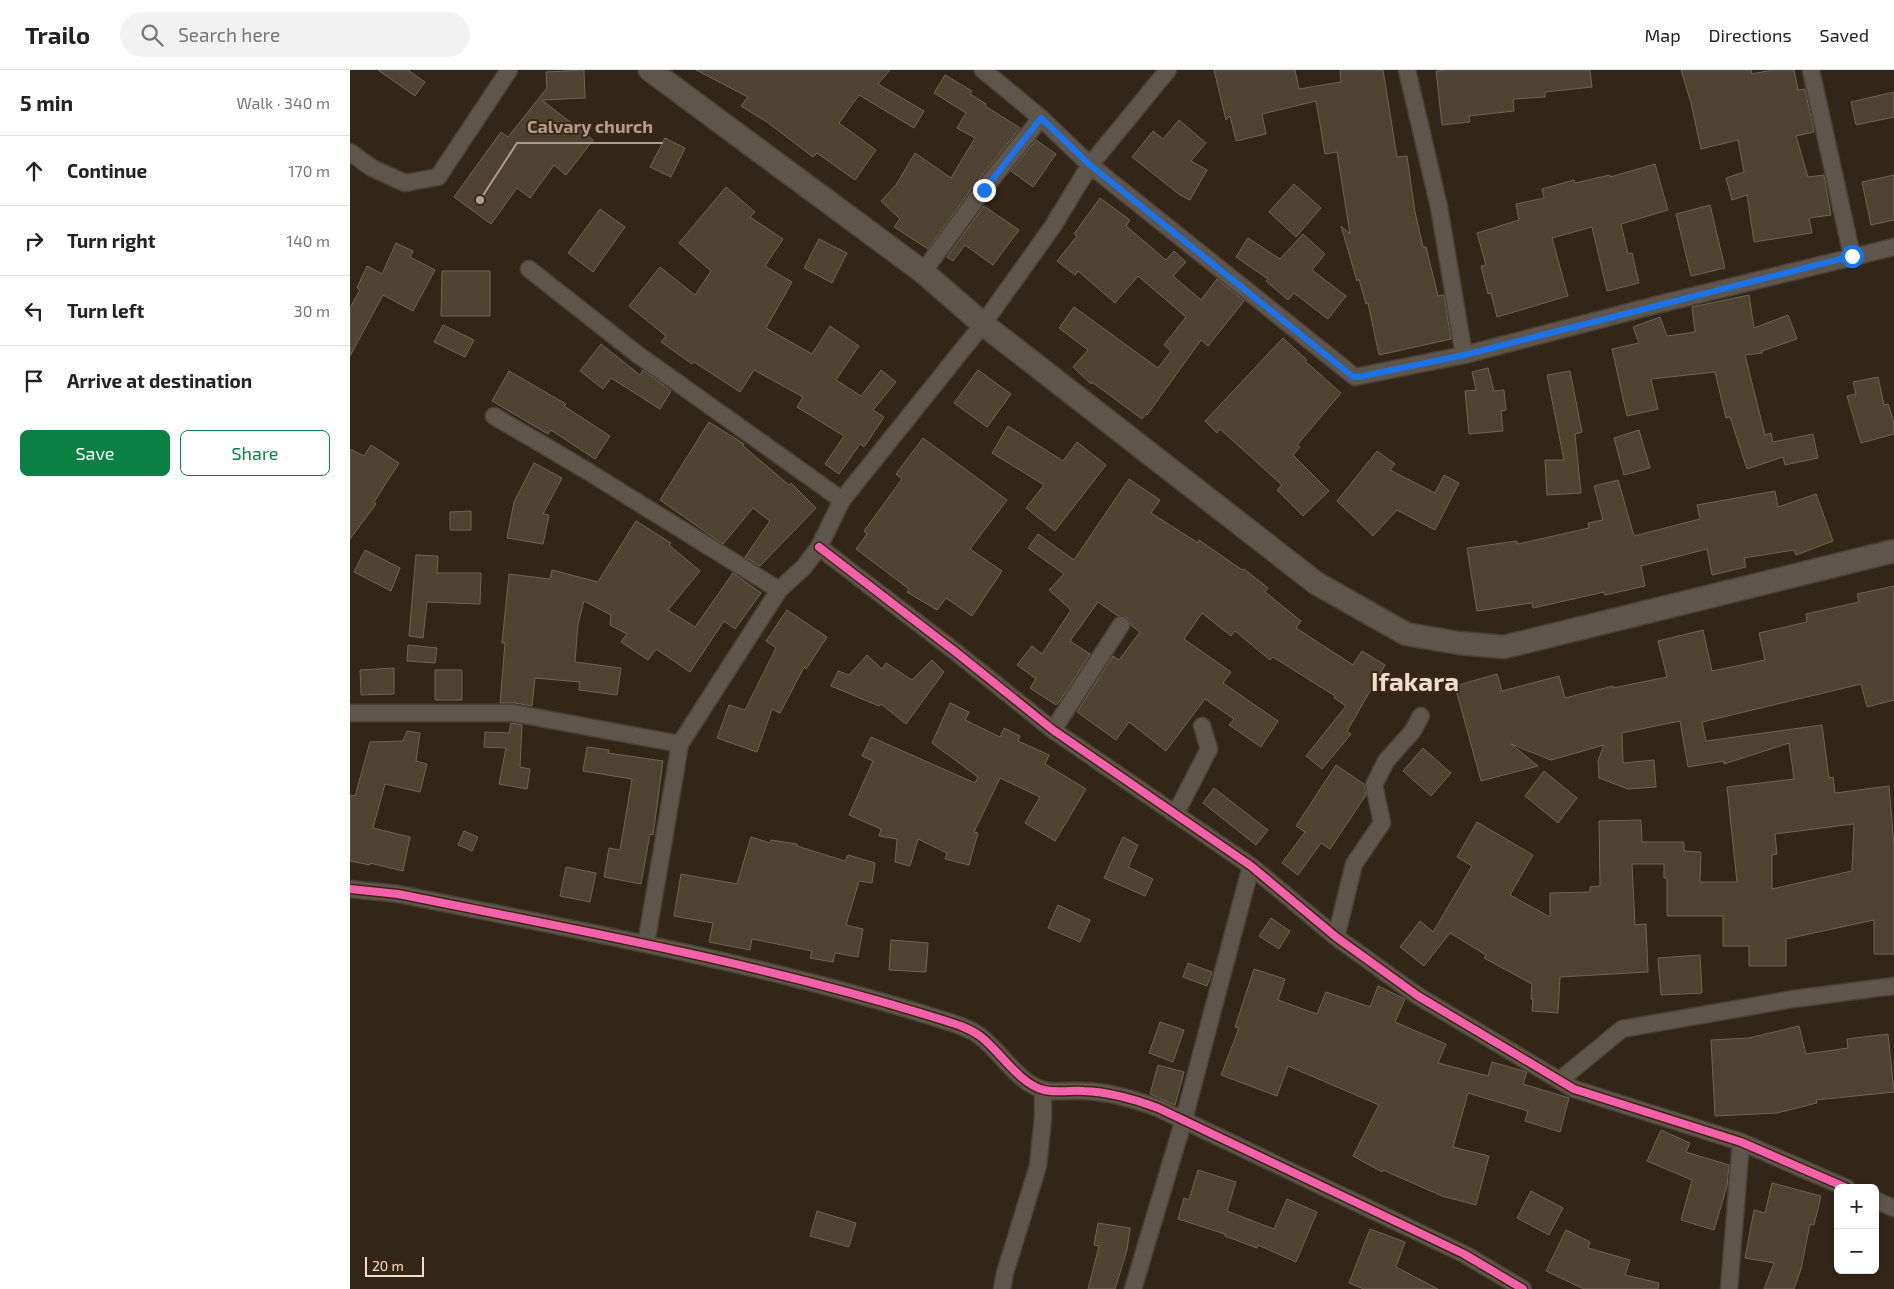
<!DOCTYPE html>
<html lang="en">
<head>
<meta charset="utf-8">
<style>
  :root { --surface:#fff; --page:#f2f2f2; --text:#222; --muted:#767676; --line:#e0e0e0; --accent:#0b8043 }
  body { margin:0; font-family:"Exo 2",sans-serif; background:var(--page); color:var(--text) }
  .controls { position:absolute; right:15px; bottom:15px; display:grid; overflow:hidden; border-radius:8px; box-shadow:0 2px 8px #0003 }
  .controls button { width:45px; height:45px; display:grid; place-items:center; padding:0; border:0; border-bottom:1px solid var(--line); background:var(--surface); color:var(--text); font:25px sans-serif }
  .scale { position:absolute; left:15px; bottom:12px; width:59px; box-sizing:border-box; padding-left:5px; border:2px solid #ecded0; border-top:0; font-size:14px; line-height:18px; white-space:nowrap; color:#ecded0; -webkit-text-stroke:4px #3c270e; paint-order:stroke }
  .stop { position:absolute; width:15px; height:15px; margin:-11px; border:4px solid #1a73e8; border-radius:50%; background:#fff }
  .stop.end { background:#1a73e8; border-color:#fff; box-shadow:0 1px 5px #0008 }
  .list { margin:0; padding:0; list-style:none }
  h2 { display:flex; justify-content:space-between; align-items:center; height:65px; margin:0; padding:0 20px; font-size:21px }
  h2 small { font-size:16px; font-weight:400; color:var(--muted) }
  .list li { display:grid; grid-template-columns:32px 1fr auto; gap:15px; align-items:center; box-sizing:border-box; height:70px; padding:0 20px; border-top:1px solid var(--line) }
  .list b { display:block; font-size:19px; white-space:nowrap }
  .list em { font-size:16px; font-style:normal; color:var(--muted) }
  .actions { display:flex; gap:10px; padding:15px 20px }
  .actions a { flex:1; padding:11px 0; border:1px solid var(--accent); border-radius:8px; text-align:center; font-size:18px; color:var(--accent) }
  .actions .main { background:var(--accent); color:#fff }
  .icon { flex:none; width:28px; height:28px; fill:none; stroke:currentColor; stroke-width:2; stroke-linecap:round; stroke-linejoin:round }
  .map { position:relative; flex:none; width:1544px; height:1219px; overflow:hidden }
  header { display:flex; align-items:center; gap:30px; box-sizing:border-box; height:70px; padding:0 25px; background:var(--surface); border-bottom:1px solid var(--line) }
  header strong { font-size:24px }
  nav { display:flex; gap:28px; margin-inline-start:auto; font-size:18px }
  .search { width:350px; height:45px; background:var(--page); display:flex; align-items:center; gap:12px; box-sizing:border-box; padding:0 18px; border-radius:28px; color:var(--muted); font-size:19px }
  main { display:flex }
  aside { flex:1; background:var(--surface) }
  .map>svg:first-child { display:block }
  .building { fill:#4e4232; stroke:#6e6558; fill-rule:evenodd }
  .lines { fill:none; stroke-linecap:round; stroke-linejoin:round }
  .street-casing { stroke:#4b4137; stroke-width:19 }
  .secondary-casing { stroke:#4b4137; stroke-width:25 }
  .street { stroke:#5e564c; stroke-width:16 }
  .secondary { stroke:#5e564c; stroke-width:22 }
  .cycleway-casing { stroke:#3c270e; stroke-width:11 }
  .cycleway { stroke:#f560ab; stroke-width:8 }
  .route { stroke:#1a73e8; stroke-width:6 }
  .labels { text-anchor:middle; stroke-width:4; stroke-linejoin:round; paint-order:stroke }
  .town-label { font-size:26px; font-weight:bold; fill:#ecded0; stroke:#3c270e }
  .leader { fill:none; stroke:#ab9e90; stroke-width:2 }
  .callout-dot { fill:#ab9e90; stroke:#3c270e; stroke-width:2 }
  .callout-label { font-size:18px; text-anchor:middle; font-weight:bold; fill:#ab9e90; stroke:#3c270e; stroke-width:4; stroke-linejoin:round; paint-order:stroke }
</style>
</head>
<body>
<header>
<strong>Trailo</strong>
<div class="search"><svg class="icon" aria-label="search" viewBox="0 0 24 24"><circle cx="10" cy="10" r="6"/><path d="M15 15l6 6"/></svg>Search here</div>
<nav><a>Map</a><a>Directions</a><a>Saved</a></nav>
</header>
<main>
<aside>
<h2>5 min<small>Walk · 340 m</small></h2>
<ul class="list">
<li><svg class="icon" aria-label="ahead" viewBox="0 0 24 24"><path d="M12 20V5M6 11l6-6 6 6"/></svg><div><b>Continue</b></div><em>170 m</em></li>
<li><svg class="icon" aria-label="right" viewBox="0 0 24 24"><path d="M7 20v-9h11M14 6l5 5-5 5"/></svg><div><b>Turn right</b></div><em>140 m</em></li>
<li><svg class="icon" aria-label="left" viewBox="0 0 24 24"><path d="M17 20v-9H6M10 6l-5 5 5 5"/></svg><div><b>Turn left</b></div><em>30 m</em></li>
<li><svg class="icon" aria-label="arrive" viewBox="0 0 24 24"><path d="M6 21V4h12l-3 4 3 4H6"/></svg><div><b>Arrive at destination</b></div></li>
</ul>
<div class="actions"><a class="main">Save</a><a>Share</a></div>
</aside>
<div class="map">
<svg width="1544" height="1219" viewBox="0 0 1544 1219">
  <rect width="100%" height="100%" fill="#322618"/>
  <path class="building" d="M 28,0 L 58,0 L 75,12 L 65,26 Z
    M 234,0 L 235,28 L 192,30 L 243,70 L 216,105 L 204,95 L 180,128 L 167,118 L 141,154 L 104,127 L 151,62 L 158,67 L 197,18 L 196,2 Z
    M 346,0 L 540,0 L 528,14 L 574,41 L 564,58 L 509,25 L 489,53 L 526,80 L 505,110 L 467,83 L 463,87 L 417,52 L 391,36 L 398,27 Z
    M 864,0 L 945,0 L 949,19 L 991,12 L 990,0 L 1033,0 L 1047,87 L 1057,86 L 1065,142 L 1073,177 L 1076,177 L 1088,226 L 1094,225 L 1101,269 L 1029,285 L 1018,233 L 1016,234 L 1009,209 L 1007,211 L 991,156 L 1000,164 L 987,82 L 975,84 L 966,31 L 912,44 L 916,64 L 886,71 L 880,46 L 876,50 Z
    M 1098,0 L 1240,0 L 1242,17 L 1195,22 L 1195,27 L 1163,29 L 1164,41 L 1119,46 L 1120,52 L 1092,55 L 1086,1 Z
    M 1331,0 L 1401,0 L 1402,4 L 1422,0 L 1444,0 L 1448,20 L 1455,19 L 1464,62 L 1446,66 L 1458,107 L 1474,105 L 1481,145 L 1459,148 L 1462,163 L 1404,172 L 1397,125 L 1382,130 L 1376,108 L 1394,102 L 1388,70 L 1351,79 L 1341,33 Z
    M 595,5 L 622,21 L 620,24 L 636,34 L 635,36 L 670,58 L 625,114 L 578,179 L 544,157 L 550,149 L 531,131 L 546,115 L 565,83 L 601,108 L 625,68 L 607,58 L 616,43 L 584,23 Z
    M 1544,22 L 1544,47 L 1506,55 L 1501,32 Z
    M 829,50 L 856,73 L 841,91 L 857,100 L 840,130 L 830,125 L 782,87 L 803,61 L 813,69 Z
    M 315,68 L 335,78 L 321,107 L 300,97 Z
    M 686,70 L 706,84 L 683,117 L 661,101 Z
    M 1305,94 L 1318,140 L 1271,154 L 1278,184 L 1282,183 L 1289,213 L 1257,221 L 1242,157 L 1202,168 L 1218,226 L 1147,247 L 1141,223 L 1138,224 L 1131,196 L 1136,195 L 1127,163 L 1169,150 L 1166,134 L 1194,128 L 1192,119 L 1224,110 L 1225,113 L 1260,105 L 1260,107 Z
    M 1544,105 L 1544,150 L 1521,155 L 1512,112 Z
    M 944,114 L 971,138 L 946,167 L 919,142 Z
    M 376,117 L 405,142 L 400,147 L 433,169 L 415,196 L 442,212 L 416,258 L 462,284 L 480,256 L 509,276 L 486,310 L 511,326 L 531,300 L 546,312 L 523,340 L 534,347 L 514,377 L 510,374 L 489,404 L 475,394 L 494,366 L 447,337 L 453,327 L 404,300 L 390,322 L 344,292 L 342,294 L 311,272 L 316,266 L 279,236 L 310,197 L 345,225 L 361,201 L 329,173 Z
    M 750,128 L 780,150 L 776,156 L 816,190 L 824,181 L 836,192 L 823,206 L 851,230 L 867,209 L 894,231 L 858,276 L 851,270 L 797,345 L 796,344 L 792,349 L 742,312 L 741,314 L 723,297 L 738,280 L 709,258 L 724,237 L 808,298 L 821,281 L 814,275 L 836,247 L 788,206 L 765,233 L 728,201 L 725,205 L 707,191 L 727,166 L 724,164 Z
    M 1360,135 L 1375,198 L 1341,206 L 1326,144 Z
    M 634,136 L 669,160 L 643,195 L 615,175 L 603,191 L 597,187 Z
    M 250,139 L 275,157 L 243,202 L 218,183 Z
    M 953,164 L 975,184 L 962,200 L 996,226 L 978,249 L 944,223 L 938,230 L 916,211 L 918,209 L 886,187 L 898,168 L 930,189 Z
    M 469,169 L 497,183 L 482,213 L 454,198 Z
    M 46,173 L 63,181 L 60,187 L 85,200 L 63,241 L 33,225 L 0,286 L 0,238 L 10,220 L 7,218 L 17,196 L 32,204 Z
    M 92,201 L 140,201 L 140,246 L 91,246 Z
    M 1399,225 L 1404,258 L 1438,245 L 1447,269 L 1412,281 L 1412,283 L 1395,285 L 1415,365 L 1421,363 L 1423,372 L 1463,364 L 1468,388 L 1435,395 L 1433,387 L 1397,399 L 1380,347 L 1376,348 L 1365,302 L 1301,309 L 1308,339 L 1277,346 L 1262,279 L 1289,273 L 1283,257 L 1310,247 L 1317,266 L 1345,262 L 1342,237 Z
    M 93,255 L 124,270 L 115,287 L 84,272 Z
    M 933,268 L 957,290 L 955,291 L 991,323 L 947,375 L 950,377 L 943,385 L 979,421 L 953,446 L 927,420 L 932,415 L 870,359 L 867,363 L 855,351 Z
    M 251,274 L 290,305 L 293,300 L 321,321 L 310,339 L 261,308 L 253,319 L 230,301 Z
    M 1138,298 L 1144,321 L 1154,320 L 1156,340 L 1151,341 L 1153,361 L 1119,364 L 1115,321 L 1126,320 L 1122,302 Z
    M 628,300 L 661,324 L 637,357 L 604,333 Z
    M 159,301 L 216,334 L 214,336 L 260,366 L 245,389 L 201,360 L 198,364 L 142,331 Z
    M 1220,301 L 1232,362 L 1225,364 L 1231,423 L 1197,425 L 1195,390 L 1214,390 L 1197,305 Z
    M 1528,307 L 1534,335 L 1538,334 L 1544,353 L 1544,364 L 1511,373 L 1497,326 L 1506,324 L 1503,312 Z
    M 359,352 L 394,374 L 393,376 L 439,415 L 441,413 L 466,438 L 410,496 L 395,487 L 420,451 L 403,438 L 373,474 L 310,430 Z
    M 658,356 L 713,391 L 727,372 L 756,395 L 705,461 L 676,438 L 694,415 L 642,383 Z
    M 1289,360 L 1300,398 L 1274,405 L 1264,368 Z
    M 573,368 L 657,430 L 620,479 L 652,501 L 622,546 L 596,528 L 587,540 L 557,522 L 559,519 L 506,479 L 517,464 L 514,461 L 552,409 L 546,404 Z
    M 21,375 L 49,393 L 24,432 L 26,434 L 0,469 L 0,379 L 14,386 Z
    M 1027,381 L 1045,394 L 1040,400 L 1085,423 L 1094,405 L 1109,413 L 1085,460 L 1047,440 L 1023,466 L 987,431 Z
    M 184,393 L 212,408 L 193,444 L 199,445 L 193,474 L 157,468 L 164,432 Z
    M 779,409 L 810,430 L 801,443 L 848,473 L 849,470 L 892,500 L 894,499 L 918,518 L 915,522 L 951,551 L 946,558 L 1003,595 L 1012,581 L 1035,595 L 997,661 L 1001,664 L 972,699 L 956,686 L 996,636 L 984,628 L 985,626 L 923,587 L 920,590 L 885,561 L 881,566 L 852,543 L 834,569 L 881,602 L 873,613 L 928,651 L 911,677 L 879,655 L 884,649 L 855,629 L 816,681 L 779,652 L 766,670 L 727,642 L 763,586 L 769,590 L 790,562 L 781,555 L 777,547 L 768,546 L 748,532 L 720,571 L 740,584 L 710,631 L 706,635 L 680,618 L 686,609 L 667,595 L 682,576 L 692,584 L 721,540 L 699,520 L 714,504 L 678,478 L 688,464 L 724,490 Z
    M 1268,410 L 1284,466 L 1350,449 L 1347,435 L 1425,421 L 1428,437 L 1466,424 L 1483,471 L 1446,485 L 1444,480 L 1394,488 L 1396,497 L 1362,505 L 1357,479 L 1291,496 L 1295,516 L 1255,525 L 1254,522 L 1183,538 L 1182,533 L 1127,541 L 1117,478 L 1167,471 L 1168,474 L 1239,458 L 1238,453 L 1253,450 L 1244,416 Z
    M 121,441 L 121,460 L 100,460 L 100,442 Z
    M 286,451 L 321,473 L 319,475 L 350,501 L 318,540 L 345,557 L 383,503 L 411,523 L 385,559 L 374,551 L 340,602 L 306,579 L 298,590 L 271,572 L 277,564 L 260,555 L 261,545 L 234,531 L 228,554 L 225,592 L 271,598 L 267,625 L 229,620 L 230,612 L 185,608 L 182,636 L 165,633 L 150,633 L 155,573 L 152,573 L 159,504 L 200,509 L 202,500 L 248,512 Z
    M 15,480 L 50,498 L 41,521 L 4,502 Z
    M 66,485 L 88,486 L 87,503 L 131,503 L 130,534 L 77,532 L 73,568 L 59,566 Z
    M 1544,516 L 1544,630 L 1517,637 L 1511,614 L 1352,652 L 1356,671 L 1472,655 L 1479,708 L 1483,707 L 1485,723 L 1539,716 L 1544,775 L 1544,884 L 1524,884 L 1524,850 L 1436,869 L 1436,896 L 1399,896 L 1399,876 L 1373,876 L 1373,846 L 1317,846 L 1317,808 L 1314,808 L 1314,794 L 1282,794 L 1285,855 L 1296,854 L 1298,902 L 1210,907 L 1208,943 L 1182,941 L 1183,929 L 1181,929 L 1182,914 L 1134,888 L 1136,885 L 1100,863 L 1074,896 L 1050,877 L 1070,851 L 1083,862 L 1122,796 L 1107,787 L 1127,752 L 1183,785 L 1160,825 L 1200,847 L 1200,823 L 1240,822 L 1240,817 L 1250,816 L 1249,751 L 1291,750 L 1292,772 L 1334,772 L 1334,781 L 1351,782 L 1350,812 L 1387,812 L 1377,717 L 1444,709 L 1439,673 L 1374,694 L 1374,691 L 1338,697 L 1330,651 L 1272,663 L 1273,693 L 1304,690 L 1306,717 L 1278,719 L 1249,708 L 1248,691 L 1254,675 L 1201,690 L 1161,674 L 1188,696 L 1131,711 L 1105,616 L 1147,604 L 1152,621 L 1209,606 L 1215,628 L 1263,616 L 1263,618 L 1317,607 L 1308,571 L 1353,560 L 1362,601 L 1415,590 L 1409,563 L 1457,552 L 1456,544 L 1509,532 L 1507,524 ZM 1504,754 L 1502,801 L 1422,819 L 1422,785 L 1427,784 L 1425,764 Z
    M 437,540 L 477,567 L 456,599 L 454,597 L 430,643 L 422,639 L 407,682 L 367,668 L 379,635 L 395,640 L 426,578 L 416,571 Z
    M 58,575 L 87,578 L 85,593 L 57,591 Z
    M 517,585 L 532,599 L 536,593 L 562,610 L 582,590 L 594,602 L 556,654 L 531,634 L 529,636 L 481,616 L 488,601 L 499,605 Z
    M 44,598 L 44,624 L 11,625 L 10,600 Z
    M 85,600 L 112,600 L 112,630 L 85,630 Z
    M 600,633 L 619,642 L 615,650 L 650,667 L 654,658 L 670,666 L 668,671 L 699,685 L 695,694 L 736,719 L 705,771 L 675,753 L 690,727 L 650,708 L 624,762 L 628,763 L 619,795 L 595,789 L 597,783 L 568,769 L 560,796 L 545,792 L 547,769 L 529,766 L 531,759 L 499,745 L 523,691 L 512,686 L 521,667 L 625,713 L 628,707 L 582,673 Z
    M 161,653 L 172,655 L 170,697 L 180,699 L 177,719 L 149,714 L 156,678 L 134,677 L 135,662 L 159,663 Z
    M 57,661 L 70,663 L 66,691 L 77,694 L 70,722 L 35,714 L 23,758 L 60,767 L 53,801 L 20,793 L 20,795 L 0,791 L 0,725 L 5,726 L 20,672 L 53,671 Z
    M 237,677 L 259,680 L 258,683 L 313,691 L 303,765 L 300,764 L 291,814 L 254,807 L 259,778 L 270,780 L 282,709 L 233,701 Z
    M 1073,678 L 1101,703 L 1081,726 L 1053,701 Z
    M 986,695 L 1014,714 L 1016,725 L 980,779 L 971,773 L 948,805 L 932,793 L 955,762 L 946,756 Z
    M 1194,701 L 1227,728 L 1208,753 L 1175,726 Z
    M 864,718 L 918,760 L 906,775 L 853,733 Z
    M 114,761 L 128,767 L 122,781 L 108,775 Z
    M 401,767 L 420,773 L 421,770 L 447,774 L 447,776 L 495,791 L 498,785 L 525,793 L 522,813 L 509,811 L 496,855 L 513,859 L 508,887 L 485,883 L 483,892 L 460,888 L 462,881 L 402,869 L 400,880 L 359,872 L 363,853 L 324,846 L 331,804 L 387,814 Z
    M 773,767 L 788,775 L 778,797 L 803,809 L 795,826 L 754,808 Z
    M 216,797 L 246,803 L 240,832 L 210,826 Z
    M 708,835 L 740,850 L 730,872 L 698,858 Z
    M 921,848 L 940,861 L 929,879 L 909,866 Z
    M 541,870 L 578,873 L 576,902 L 539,900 Z
    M 1350,885 L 1352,923 L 1311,925 L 1308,888 Z
    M 838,893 L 862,902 L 857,916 L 833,907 Z
    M 904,899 L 935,909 L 928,930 L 967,944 L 976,922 L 1020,937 L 1028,916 L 1055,929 L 1045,952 L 1096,974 L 1088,993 L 1138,1006 L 1142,992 L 1177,1002 L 1173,1014 L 1219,1028 L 1210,1062 L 1175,1051 L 1178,1041 L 1118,1023 L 1103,1077 L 1139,1086 L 1126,1135 L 1092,1126 L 1033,1100 L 1032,1102 L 1003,1086 L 1029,1035 L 938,996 L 927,1026 L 871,1005 L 889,958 L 885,957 Z
    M 810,952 L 834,960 L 823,992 L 799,983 Z
    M 1449,956 L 1456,984 L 1498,978 L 1497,969 L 1538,964 L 1544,1022 L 1466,1030 L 1467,1033 L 1427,1043 L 1365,1046 L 1361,970 L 1399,968 Z
    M 808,995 L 834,1002 L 825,1035 L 800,1024 Z
    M 1311,1060 L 1340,1073 L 1336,1082 L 1379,1095 L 1377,1116 L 1364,1160 L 1331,1150 L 1342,1110 L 1297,1091 Z
    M 848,1100 L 886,1112 L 877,1141 L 924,1159 L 937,1129 L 967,1142 L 946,1192 L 908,1175 L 907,1178 L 875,1166 L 875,1164 L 828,1149 L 834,1128 L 839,1130 Z
    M 1422,1113 L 1471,1126 L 1464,1155 L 1460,1154 L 1451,1199 L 1444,1219 L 1414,1219 L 1424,1193 L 1395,1188 L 1404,1140 L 1415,1143 Z
    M 1181,1121 L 1213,1138 L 1199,1165 L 1167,1148 Z
    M 467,1141 L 506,1153 L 499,1177 L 460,1166 Z
    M 748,1153 L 780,1158 L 777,1180 L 765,1219 L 738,1219 L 749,1176 L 744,1175 Z
    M 1020,1159 L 1055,1172 L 1046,1197 L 1088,1219 L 1014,1219 L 999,1213 Z
    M 1216,1160 L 1240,1172 L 1238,1178 L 1280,1190 L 1275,1205 L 1309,1213 L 1308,1219 L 1234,1219 L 1196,1201 Z"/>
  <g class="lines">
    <g class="street-casing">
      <path id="street" d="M 633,0 L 691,48 L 740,95 L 1005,307 L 1114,285 L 1306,235 L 1544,177
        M 1057,0 L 1089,137 L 1114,285
        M 1461,0 L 1502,186
        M 0,82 L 22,98 L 55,113 L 88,107 L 159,0
        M 179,199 L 287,284 L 492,430
        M 573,202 L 633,120 L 691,48
        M 144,346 L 234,399 L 429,520
        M 469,477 L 607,583 L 703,660 L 901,796 L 986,867 L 1068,926 L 1224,1019 L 1391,1072 L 1497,1118
        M 0,643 L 163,643 L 330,674
        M 703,660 L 771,555
        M 826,743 L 859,679 L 852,656
        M 0,819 L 48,824 C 232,861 415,894 593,950 C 606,954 619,958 630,966 C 650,981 669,1014 694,1020 C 707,1023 722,1020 734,1021 C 761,1022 784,1029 808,1038 L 1114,1184 L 1173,1219
        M 986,867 L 1004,794 L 1032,753 L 1024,715 L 1036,691 L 1062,662 L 1071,646
        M 296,874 L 330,674 L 429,520 L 454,497 L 469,477 L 492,430 L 633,254 L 703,156 L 740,95 L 818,0
        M 1210,1010 L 1272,959 L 1443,929 L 1544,916
        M 1525,1130 L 1544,1138
        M 652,1219 L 655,1203 L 688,1096 L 693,1048 L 693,1020
        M 783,1219 L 834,1049 L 901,796
        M 1379,1219 L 1391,1072"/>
    </g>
    <g class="secondary-casing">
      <path id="secondary" d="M 300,0 L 573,202 L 633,254 L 966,513 L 1056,564 L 1109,573 L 1154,577 L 1544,481"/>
    </g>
    <use href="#street" class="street"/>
    <use href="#secondary" class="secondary"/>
    <g class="cycleway-casing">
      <path id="cycleway" d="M 469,477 L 607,583 L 703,660 L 901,796 L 986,867 L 1068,926 L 1224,1019 L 1391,1072 L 1497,1118
        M 0,819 L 48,824 C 232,861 415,894 593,950 C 606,954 619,958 630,966 C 650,981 669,1014 694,1020 C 707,1023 722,1020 734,1021 C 761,1022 784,1029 808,1038 L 1114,1184 L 1173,1219"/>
    </g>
    <use href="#cycleway" class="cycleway"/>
  </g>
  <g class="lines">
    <path class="route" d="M 634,120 L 691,48 L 740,95 L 1002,306 L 1008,307 L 1114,285 L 1502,186"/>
  </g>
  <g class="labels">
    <g class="town-label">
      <text x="1065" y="621">Ifakara</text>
    </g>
  </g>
  <path class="leader" d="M130 130L167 73H313"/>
  <circle class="callout-dot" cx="130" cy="130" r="5"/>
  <g class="callout-label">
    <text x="240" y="63">Calvary church</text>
  </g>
</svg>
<div class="controls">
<button>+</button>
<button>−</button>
</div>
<div class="scale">20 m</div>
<div class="stop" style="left:1502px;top:186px"></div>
<div class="stop end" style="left:634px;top:120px"></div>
</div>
</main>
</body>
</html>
